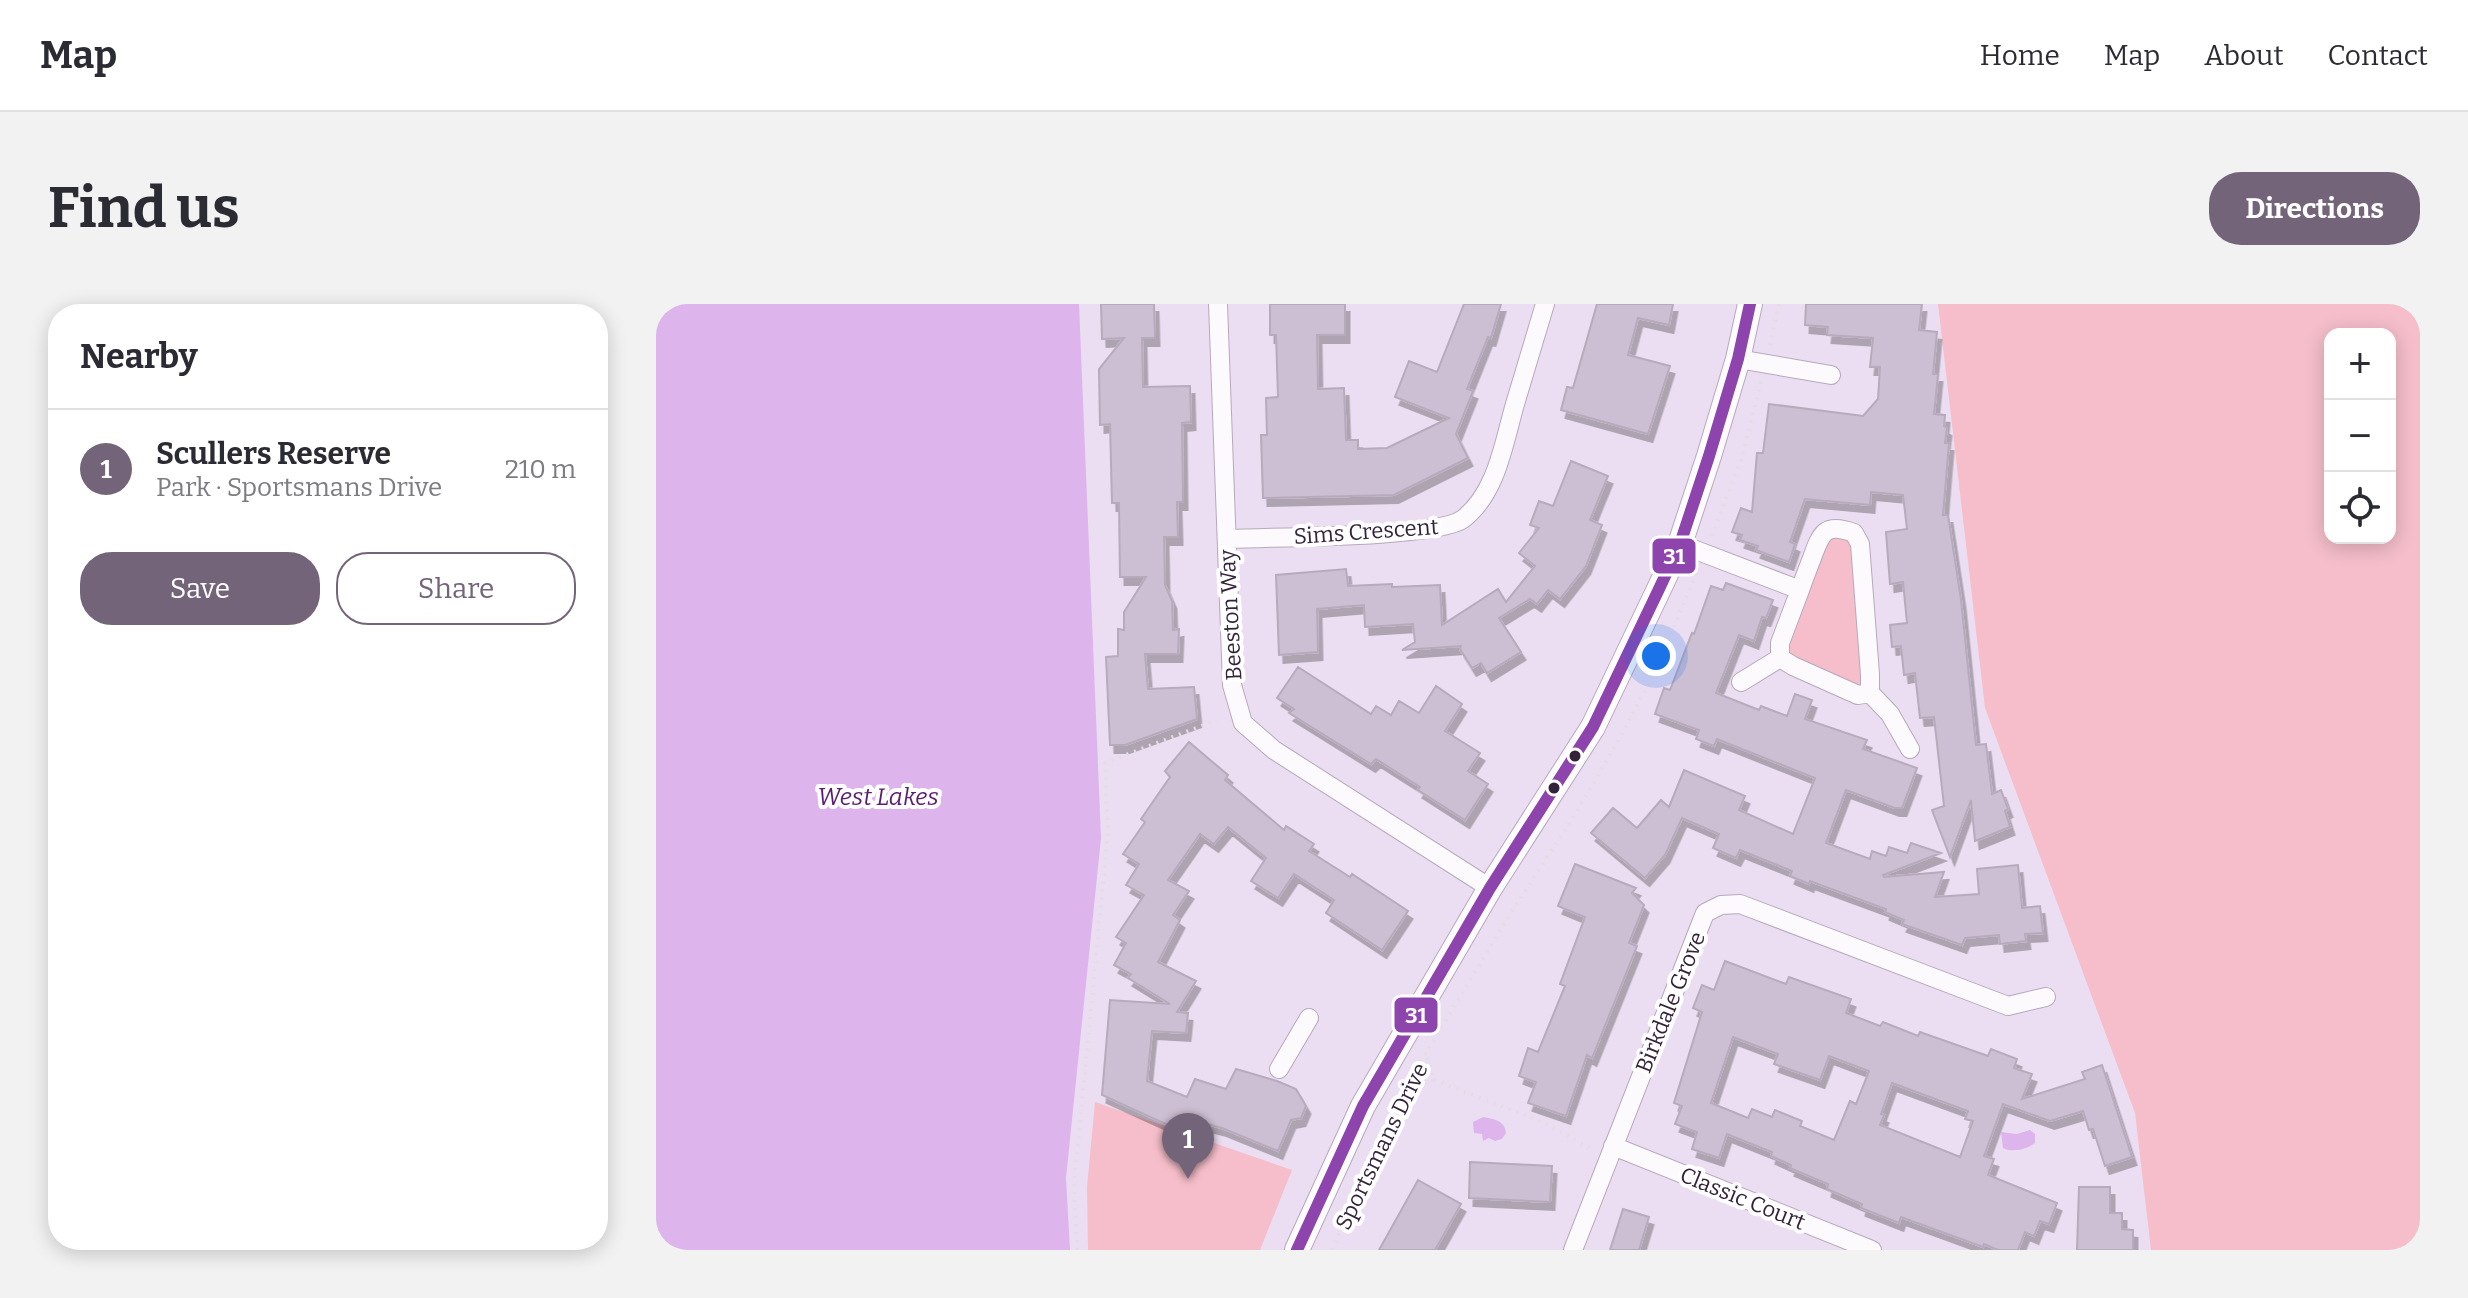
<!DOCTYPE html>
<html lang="en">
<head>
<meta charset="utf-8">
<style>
  :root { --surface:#fff; --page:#f2f2f3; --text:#2b2b33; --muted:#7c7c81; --line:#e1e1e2; --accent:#74647a }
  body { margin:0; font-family:Bitter,serif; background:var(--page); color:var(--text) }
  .controls { position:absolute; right:24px; top:24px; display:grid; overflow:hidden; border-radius:16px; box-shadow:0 4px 20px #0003 }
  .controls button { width:72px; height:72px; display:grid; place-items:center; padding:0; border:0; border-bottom:2px solid var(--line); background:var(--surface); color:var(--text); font:40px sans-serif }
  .you { position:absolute; left:1000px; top:352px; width:28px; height:28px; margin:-20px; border:6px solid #fff; border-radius:50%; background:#1a73e8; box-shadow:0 0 0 12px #1a73e833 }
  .badge { display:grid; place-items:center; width:52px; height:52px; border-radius:50%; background:var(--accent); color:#fff; font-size:26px; font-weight:700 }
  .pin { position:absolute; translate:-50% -66px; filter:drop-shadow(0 2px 4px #0008) }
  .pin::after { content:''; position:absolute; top:42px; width:28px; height:24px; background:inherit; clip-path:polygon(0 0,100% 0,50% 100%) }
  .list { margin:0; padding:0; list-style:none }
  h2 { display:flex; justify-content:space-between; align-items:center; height:104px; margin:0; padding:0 32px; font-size:34px }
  h2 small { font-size:26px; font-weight:400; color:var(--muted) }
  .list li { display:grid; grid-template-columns:52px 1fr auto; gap:24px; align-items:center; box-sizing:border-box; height:120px; padding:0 32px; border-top:2px solid var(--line) }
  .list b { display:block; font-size:30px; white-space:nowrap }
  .list p { margin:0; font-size:26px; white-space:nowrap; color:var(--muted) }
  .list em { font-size:26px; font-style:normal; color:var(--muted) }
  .actions { display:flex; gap:16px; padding:24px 32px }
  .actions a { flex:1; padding:18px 0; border:2px solid var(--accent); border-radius:32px; text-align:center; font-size:28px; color:var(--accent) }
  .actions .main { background:var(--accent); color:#fff }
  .icon { flex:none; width:44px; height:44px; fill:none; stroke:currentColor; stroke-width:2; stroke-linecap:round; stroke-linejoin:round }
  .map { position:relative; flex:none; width:1764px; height:946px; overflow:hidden; border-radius:32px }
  header { display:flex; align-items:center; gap:48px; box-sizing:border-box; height:112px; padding:0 40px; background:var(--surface); border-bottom:2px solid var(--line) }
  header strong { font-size:38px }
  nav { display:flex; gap:44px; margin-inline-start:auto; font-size:28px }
  .intro { display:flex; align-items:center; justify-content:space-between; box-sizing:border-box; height:192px; padding:0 48px }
  h1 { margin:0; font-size:56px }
  .button { padding:20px 36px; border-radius:32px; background:var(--accent); color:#fff; font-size:28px; font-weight:700 }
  main { display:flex; gap:48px; padding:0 48px }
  aside { flex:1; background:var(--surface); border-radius:32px; box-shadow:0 4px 20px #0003 }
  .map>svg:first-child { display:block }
  .green { fill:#f5beca; fill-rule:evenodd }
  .water { fill:#ddb4ec }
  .building { fill:#cdbfd3; stroke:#b8aabd; stroke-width:2; fill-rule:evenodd; filter:url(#shadow) }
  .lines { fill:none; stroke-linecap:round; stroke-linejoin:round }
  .street-casing { stroke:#b7a9bc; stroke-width:20 }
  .secondary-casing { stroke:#b7a9bc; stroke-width:26 }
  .path { stroke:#e2dde4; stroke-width:4; stroke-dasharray:2 6; stroke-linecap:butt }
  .street { stroke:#fcfafd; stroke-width:18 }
  .secondary { stroke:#fcfafd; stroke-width:24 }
  .bus-1-casing { stroke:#fff; stroke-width:18 }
  .bus-1 { stroke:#8e44ad; stroke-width:12 }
  .bus-dot { fill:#332239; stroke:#fff; stroke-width:3 }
  .labels { text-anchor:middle; stroke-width:8; stroke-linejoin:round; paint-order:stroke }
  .street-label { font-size:22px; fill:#332239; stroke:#fff }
  .water-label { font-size:24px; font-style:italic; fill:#5b1d71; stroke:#fff }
  .line-badge { stroke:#fff; stroke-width:3 }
  .badge-label { font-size:22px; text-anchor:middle; font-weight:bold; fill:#fff }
</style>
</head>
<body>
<header>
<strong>Map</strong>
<nav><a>Home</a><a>Map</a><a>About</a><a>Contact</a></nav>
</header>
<div class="intro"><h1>Find us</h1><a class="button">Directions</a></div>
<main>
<aside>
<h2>Nearby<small></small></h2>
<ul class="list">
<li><span class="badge">1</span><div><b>Scullers Reserve</b><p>Park · Sportsmans Drive</p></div><em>210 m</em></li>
</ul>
<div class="actions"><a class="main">Save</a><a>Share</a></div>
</aside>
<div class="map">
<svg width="1764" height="946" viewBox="0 0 1764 946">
  <defs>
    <filter id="shadow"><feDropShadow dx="4.5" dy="8" stdDeviation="0" flood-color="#0004"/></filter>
  </defs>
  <rect width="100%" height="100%" fill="#ecdef2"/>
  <path class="green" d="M 1282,0 L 1764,0 L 1764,946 L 1495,946 L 1479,809 L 1329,404 ZM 1674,30 L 1734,30 L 1734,234 L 1674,234 Z
    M 1198,229 L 1214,389 L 1124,354 L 1165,231 Z
    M 439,798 L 636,866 L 604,946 L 432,946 L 431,883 Z"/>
  <path class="water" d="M 0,0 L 423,0 L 445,534 L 410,874 L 414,946 L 0,946 Z
    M 827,813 C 839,815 849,817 850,829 L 846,835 L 839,837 L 833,834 L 827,837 L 826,830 L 818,829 L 817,818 Z
    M 1374,826 L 1379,830 L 1379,839 C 1372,845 1356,849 1347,844 L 1345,828 L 1361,830 Z"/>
  <path class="building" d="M 445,0 L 498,0 L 499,34 L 486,34 L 487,83 L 534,82 L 535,118 L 526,119 L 527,198 L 521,198 L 522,233 L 508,233 L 509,281 L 516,297 L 517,326 L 523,325 L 522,350 L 489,350 L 492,385 L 538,383 L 541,415 L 469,441 L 454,441 L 450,353 L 462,352 L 462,325 L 468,326 L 468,308 L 490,273 L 464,273 L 463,199 L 456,199 L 454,120 L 444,121 L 443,65 L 468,34 L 446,35 Z
    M 614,0 L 689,0 L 689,31 L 661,31 L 662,85 L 688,84 L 690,136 L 702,136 L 702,145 L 731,144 L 793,114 L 739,93 L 753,57 L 781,68 L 808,0 L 845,0 L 835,34 L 832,33 L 811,85 L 817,87 L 800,130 L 812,154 L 738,191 L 607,194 L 605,131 L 611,131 L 610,94 L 622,93 L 620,31 L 614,31 Z
    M 941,0 L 1017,0 L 1013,21 L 982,14 L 972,51 L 1014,62 L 992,130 L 905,106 L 911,83 L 917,84 Z
    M 1150,0 L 1266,0 L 1263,26 L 1281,28 L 1277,70 L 1282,70 L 1278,110 L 1289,111 L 1288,122 L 1291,124 L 1289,139 L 1293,139 L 1287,211 L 1292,211 L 1305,296 L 1320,441 L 1330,440 L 1336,490 L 1345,486 L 1352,505 L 1349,507 L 1354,523 L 1319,537 L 1315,496 L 1294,553 L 1276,506 L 1288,502 L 1278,413 L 1264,414 L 1259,369 L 1248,371 L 1245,342 L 1236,343 L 1234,321 L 1251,319 L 1247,278 L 1234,280 L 1230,228 L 1251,225 L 1247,191 L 1215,188 L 1214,201 L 1149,195 L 1134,238 L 1139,240 L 1133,258 L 1100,246 L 1102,242 L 1084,236 L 1086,231 L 1076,228 L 1085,204 L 1096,208 L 1101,149 L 1107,149 L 1113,100 L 1207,112 L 1222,95 L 1224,63 L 1214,63 L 1217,34 L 1171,31 L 1172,23 L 1149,21 Z
    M 915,157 L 952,172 L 934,216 L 946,221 L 930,262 L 904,295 L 892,286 L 881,300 L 874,295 L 843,314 L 865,348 L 831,369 L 825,359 L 816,364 L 804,345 L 805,342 L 746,346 L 759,338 L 757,320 L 709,323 L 708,301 L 661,305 L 662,348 L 623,351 L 620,271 L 690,265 L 692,282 L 736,280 L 736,283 L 784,281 L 786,321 L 842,285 L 850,298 L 879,262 L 863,249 L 883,224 L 874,221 L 883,197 L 897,202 Z
    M 1070,279 L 1117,296 L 1110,314 L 1106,313 L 1098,337 L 1083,331 L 1060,389 L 1103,406 L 1105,402 L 1131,412 L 1139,390 L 1156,396 L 1149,415 L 1211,436 L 1207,445 L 1261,464 L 1246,504 L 1239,504 L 1190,486 L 1170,539 L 1214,555 L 1216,547 L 1230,552 L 1233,543 L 1251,549 L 1255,539 L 1285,549 L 1227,571 L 1228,573 L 1288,568 L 1279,593 L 1323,590 L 1321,565 L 1362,561 L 1366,604 L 1384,602 L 1387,629 L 1369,630 L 1370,637 L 1344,640 L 1343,631 L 1309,634 L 1306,641 L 1246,620 L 1248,616 L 1229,608 L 1230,605 L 1154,577 L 1153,580 L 1134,572 L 1136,567 L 1084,546 L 1080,554 L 1057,544 L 1063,530 L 1026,514 L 1009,551 L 989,574 L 935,529 L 957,504 L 981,524 L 1005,496 L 1013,503 L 1028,466 L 1089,492 L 1083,506 L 1137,530 L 1159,474 L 1061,435 L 1058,442 L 1040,435 L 1043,426 L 999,410 L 1008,384 L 1014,386 L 1036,329 L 1038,330 L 1055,282 L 1067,286 Z
    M 642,363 L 715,410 L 720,402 L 735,411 L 743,397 L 763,409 L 780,382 L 806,400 L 789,427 L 824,449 L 812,467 L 832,480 L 809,516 L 762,486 L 764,483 L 720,455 L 715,460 L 633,409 L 638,405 L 621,394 Z
    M 533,438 L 572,471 L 569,476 L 628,526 L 630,522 L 658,540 L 653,547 L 694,573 L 696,570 L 752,607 L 726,646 L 670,609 L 678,596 L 638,570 L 622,594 L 595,577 L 610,554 L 572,523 L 558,540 L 544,530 L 512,576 L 533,587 L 517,611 L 524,616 L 502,658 L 540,677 L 521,708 L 532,709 L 530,729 L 496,727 L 491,777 L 531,793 L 539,775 L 570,785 L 580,765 L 621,777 L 640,785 L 650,802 L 645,814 L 635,816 L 622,847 L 566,824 L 547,819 L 542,828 L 516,817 L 514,822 L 446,791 L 454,696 L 514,700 L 472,674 L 475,670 L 458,661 L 470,639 L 460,633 L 488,591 L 470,581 L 483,560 L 467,550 L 489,518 L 485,515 L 514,473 L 509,467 Z
    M 919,560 L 980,584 L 976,589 L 988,601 L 973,639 L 981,642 L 936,754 L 931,751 L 910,812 L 872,799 L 880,778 L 863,772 L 872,744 L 882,748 L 909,682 L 904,680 L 929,613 L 902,602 Z
    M 1069,657 L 1130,680 L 1133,673 L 1195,695 L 1190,709 L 1224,722 L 1227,718 L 1262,732 L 1264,728 L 1332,752 L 1335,745 L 1361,755 L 1358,764 L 1376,770 L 1366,795 L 1429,775 L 1426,768 L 1446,761 L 1476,853 L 1449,862 L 1437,825 L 1433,826 L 1427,807 L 1394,817 L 1347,800 L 1328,852 L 1338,855 L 1332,871 L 1401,899 L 1393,920 L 1384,917 L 1378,932 L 1369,928 L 1362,946 L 1342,946 L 1328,940 L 1327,943 L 1245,913 L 1243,919 L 1205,904 L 1206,900 L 1171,885 L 1172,880 L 1134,864 L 1135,861 L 1115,852 L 1116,848 L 1071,830 L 1063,854 L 1036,845 L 1041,828 L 1019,820 L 1026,802 L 1018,799 L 1046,708 L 1037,704 L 1046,681 L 1058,686 ZM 1077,733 L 1122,750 L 1118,760 L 1164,776 L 1173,752 L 1213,767 L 1200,800 L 1194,797 L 1178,836 L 1144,822 L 1146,817 L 1119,806 L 1116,813 L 1096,805 L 1092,814 L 1055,799 ZM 1236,779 L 1312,807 L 1309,815 L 1317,817 L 1304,853 L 1224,821 L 1228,811 L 1225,810 Z
    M 814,858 L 896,862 L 894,898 L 813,894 Z
    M 762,876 L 805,900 L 779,946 L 723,946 Z
    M 1423,883 L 1454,883 L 1454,909 L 1466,909 L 1466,925 L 1477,926 L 1477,946 L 1421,946 Z
    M 967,905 L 993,913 L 983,946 L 954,946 Z"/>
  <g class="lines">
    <g class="street-casing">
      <path id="street" d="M 562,0 L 576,381 L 587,419 L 618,446 L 834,584
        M 1082,55 L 1175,71
        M 571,235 C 613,233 781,234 807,215 C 841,189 848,138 859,100 C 869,67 879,33 889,0
        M 1024,240 L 1144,286 C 1148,275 1152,264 1156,254 C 1165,229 1169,218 1198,229 L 1204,240 L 1214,370 L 1214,389 L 1202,391 L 1137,362 L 1124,354 L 1124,339 L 1144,286
        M 1085,378 L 1124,354
        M 1214,389 L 1234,410 L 1254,445
        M 623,765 L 653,714
        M 957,842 L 1216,946
        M 917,946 L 1049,609 L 1065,601 L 1084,600 L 1352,702 L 1390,693"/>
    </g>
    <g class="secondary-casing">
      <path id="secondary" d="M 641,946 L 707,802 L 834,584 L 937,423 L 1003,285 L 1024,240 L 1053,152 L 1082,55 L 1094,0"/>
    </g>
    <path class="path" d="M 1114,41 L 1123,0
      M 1056,232 L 1087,150 L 1105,77
      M 778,776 L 889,819 L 935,845
      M 752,782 L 778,776 L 770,748
      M 421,946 L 418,881 L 452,528 L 449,459 L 561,416
      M 676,946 L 698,893 L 761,764 L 851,615 L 918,512 L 965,432 L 1000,365 L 1042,266"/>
    <use href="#street" class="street"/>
    <use href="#secondary" class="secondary"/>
    <g class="bus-1-casing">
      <path id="bus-1" d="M 641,946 L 707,802 L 834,584 L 937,423 L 1003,285 L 1024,240 L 1053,152 L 1082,55 L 1094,0"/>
    </g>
    <use href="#bus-1" class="bus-1"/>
  </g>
  <g class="bus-dot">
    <circle cx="919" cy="452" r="7"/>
    <circle cx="898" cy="484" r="7"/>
  </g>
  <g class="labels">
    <g class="street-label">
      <text transform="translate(710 227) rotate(-4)" y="8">Sims Crescent</text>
      <text transform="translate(574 311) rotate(-93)" y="8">Beeston Way</text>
      <text transform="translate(1014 698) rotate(-68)" y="8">Birkdale Grove</text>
      <text transform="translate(725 842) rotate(-64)" y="8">Sportsmans Drive</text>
      <text transform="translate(1087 894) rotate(22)" y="8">Classic Court</text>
    </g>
    <g class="water-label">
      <text x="222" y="501">West Lakes</text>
    </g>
  </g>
  <g class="line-badge">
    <rect x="995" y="233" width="46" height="38" rx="8" fill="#8e44ad"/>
    <rect x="737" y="692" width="46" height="38" rx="8" fill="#8e44ad"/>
  </g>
  <g class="badge-label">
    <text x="1018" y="260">31</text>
    <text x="760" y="719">31</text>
  </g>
</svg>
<div class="controls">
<button>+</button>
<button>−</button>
<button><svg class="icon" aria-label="locate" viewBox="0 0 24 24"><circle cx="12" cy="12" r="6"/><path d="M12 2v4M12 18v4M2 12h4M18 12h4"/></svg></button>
</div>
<div class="you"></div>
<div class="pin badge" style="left:532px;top:875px">1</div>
</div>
</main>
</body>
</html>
